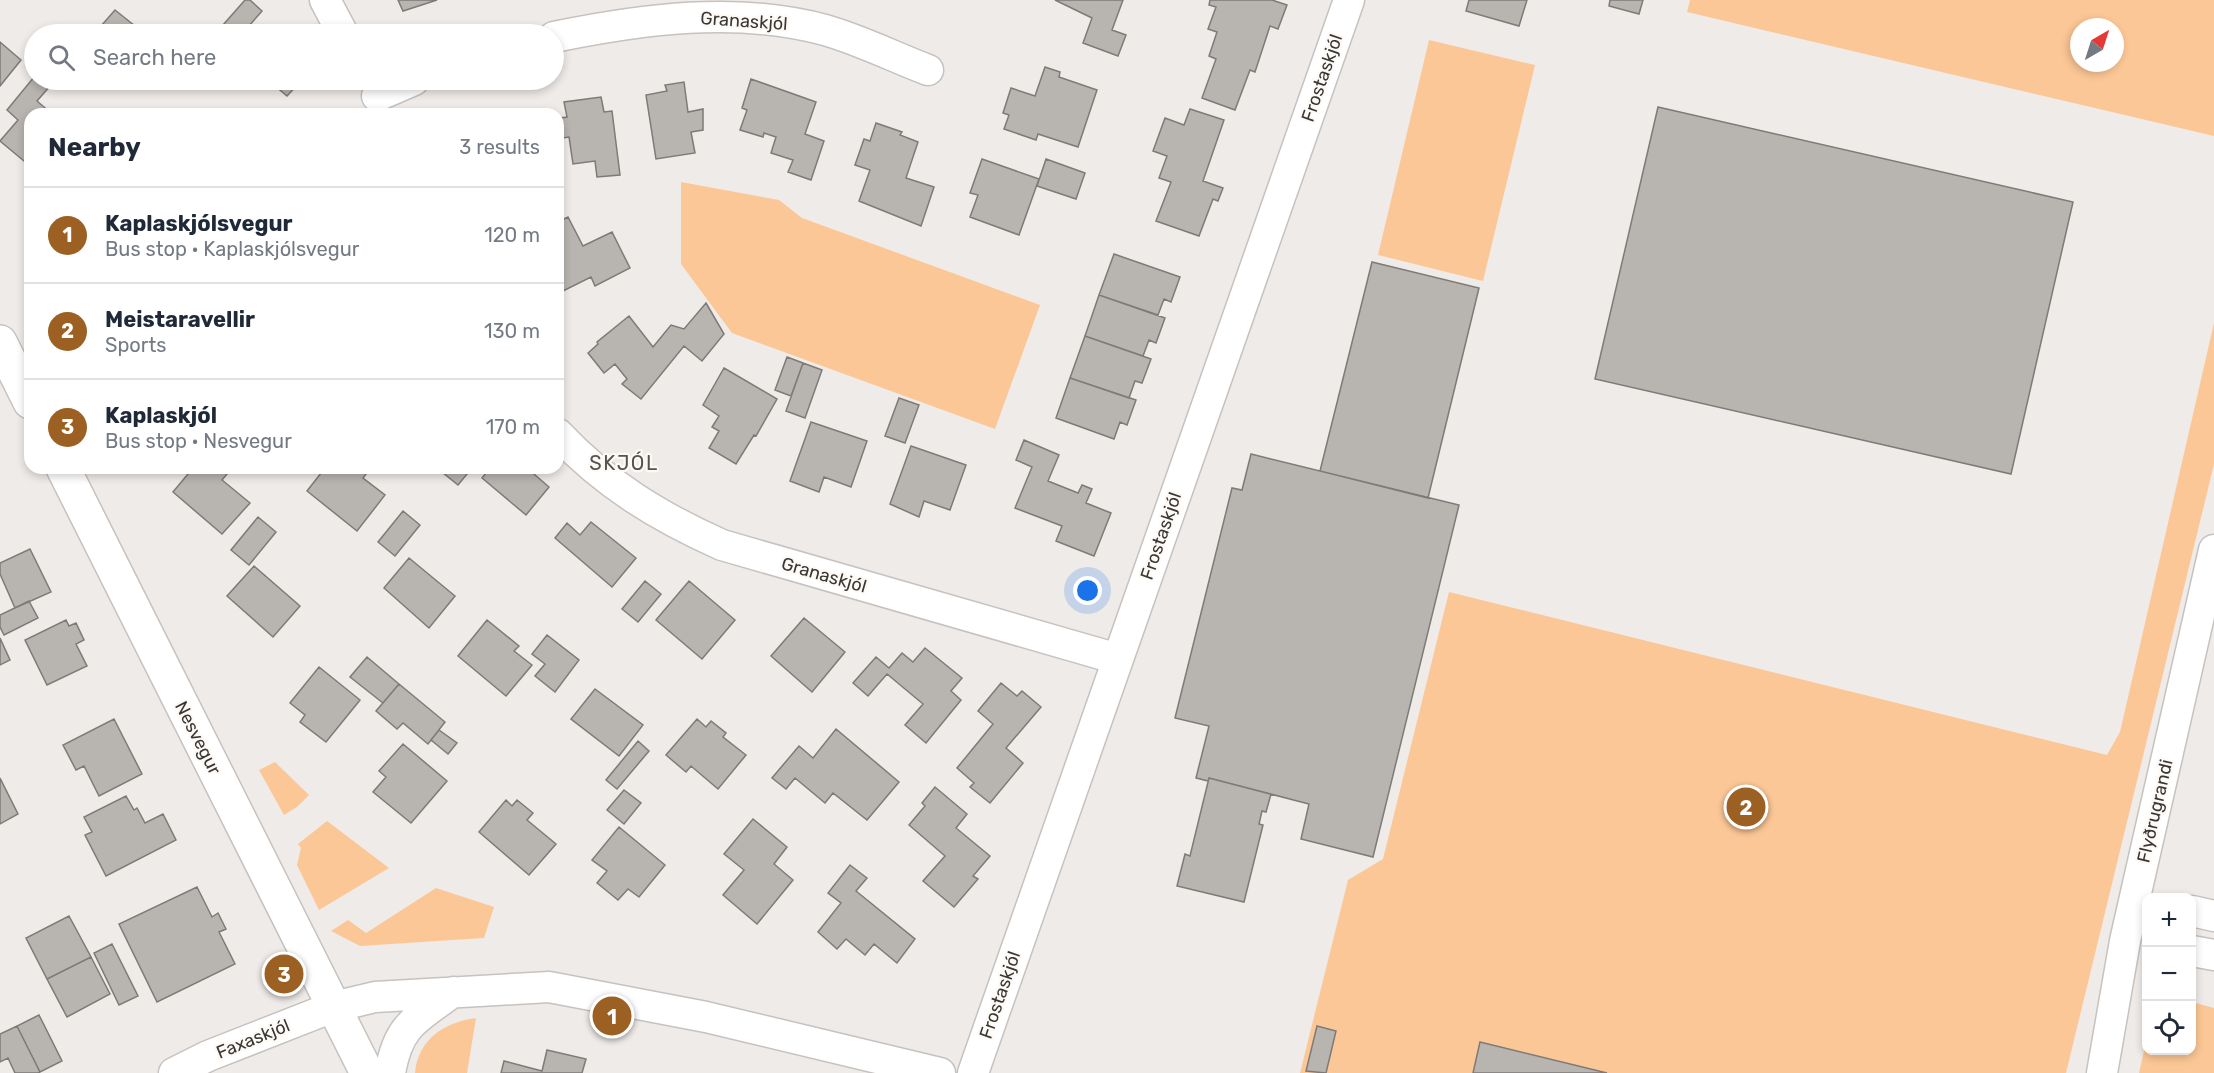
<!DOCTYPE html>
<html lang="en">
<head>
<meta charset="utf-8">
<style>
  :root { --surface:#fff; --page:#f2f2f3; --text:#1f2937; --muted:#747a83; --line:#e0e1e3; --accent:#9c6122 }
  body { margin:0; font-family:Rubik,sans-serif; background:var(--page); color:var(--text) }
  .controls { position:absolute; right:18px; bottom:18px; display:grid; overflow:hidden; border-radius:12px; box-shadow:0 3px 9px #0003 }
  .controls button { width:54px; height:54px; display:grid; place-items:center; padding:0; border:0; border-bottom:2px solid var(--line); background:var(--surface); color:var(--text); font:30px sans-serif }
  .compass { position:absolute; left:2070px; top:18px; width:54px; height:54px; border-radius:50%; background:var(--surface); box-shadow:0 3px 9px #0003; rotate:39deg }
  .you { position:absolute; left:1088px; top:591px; width:21px; height:21px; margin:-15px; border:4px solid #fff; border-radius:50%; background:#1a73e8; box-shadow:0 0 0 9px #1a73e833 }
  .badge { display:grid; place-items:center; width:39px; height:39px; border-radius:50%; background:var(--accent); color:#fff; font-size:20px; font-weight:700 }
  .pin { position:absolute; translate:-50% -50%; border:3px solid #fff; box-shadow:0 2px 6px #0006 }
  .list { margin:0; padding:0; list-style:none }
  h2 { display:flex; justify-content:space-between; align-items:center; height:78px; margin:0; padding:0 24px; font-size:26px }
  h2 small { font-size:20px; font-weight:400; color:var(--muted) }
  .list li { display:grid; grid-template-columns:39px 1fr auto; gap:18px; align-items:center; box-sizing:border-box; height:96px; padding:0 24px; border-top:2px solid var(--line) }
  .list b { display:block; font-size:22px; white-space:nowrap }
  .list p { margin:0; font-size:20px; white-space:nowrap; color:var(--muted) }
  .list em { font-size:20px; font-style:normal; color:var(--muted) }
  .icon { flex:none; width:33px; height:33px; fill:none; stroke:currentColor; stroke-width:2; stroke-linecap:round; stroke-linejoin:round }
  .map { position:relative; flex:none; width:2214px; height:1073px; overflow:hidden }
  .search { position:absolute; background:var(--surface); box-shadow:0 3px 9px #0003; left:24px; top:24px; width:540px; height:66px; display:flex; align-items:center; gap:15px; box-sizing:border-box; padding:0 21px; border-radius:33px; color:var(--muted); font-size:22px }
  .panel { position:absolute; background:var(--surface); box-shadow:0 3px 9px #0003; left:24px; top:108px; width:540px; height:366px; border-radius:18px }
  .map>svg:first-child { display:block }
  .green { fill:#fcc796; fill-rule:evenodd }
  .building { fill:#b8b4b0; stroke:#7e7a77; stroke-width:1.5 }
  .lines { fill:none; stroke-linecap:round; stroke-linejoin:round }
  .minor-casing { stroke:#c6c2bf; stroke-width:33 }
  .tertiary-casing { stroke:#c6c2bf; stroke-width:36 }
  .minor { stroke:#fff; stroke-width:30 }
  .tertiary { stroke:#fff; stroke-width:33 }
  .labels { text-anchor:middle; stroke-width:4.5; stroke-linejoin:round; paint-order:stroke }
  .street-label { font-size:18px; fill:#383735; stroke:#fdf9f5 }
  .neighbourhood-label { font-size:20px; letter-spacing:1.5px; fill:#565350; stroke:#fdf9f5 }
</style>
</head>
<body>
<div class="map">
<svg width="2214" height="1073" viewBox="0 0 2214 1073">
  <rect width="100%" height="100%" fill="#efebe8"/>
  <path class="green" d="M 1690,0 L 2214,0 L 2214,136 L 1687,12 ZM 2079,27 L 2115,27 L 2115,63 L 2079,63 Z
    M 1429,40 L 1535,65 L 1483,281 L 1378,255 Z
    M 681,182 L 779,200 L 802,218 L 1040,305 L 995,429 L 732,333 L 681,264 Z
    M 2214,323 L 2214,464 L 2066,1073 L 1300,1073 L 1348,880 L 1383,859 L 1449,592 L 2107,755 L 2120,732 Z
    M 275,762 L 309,795 L 297,807 L 284,815 L 259,770 Z
    M 327,821 L 389,868 L 319,910 L 297,865 L 301,848 L 298,844 Z
    M 436,888 L 494,907 L 484,938 L 360,946 L 331,931 L 348,920 L 366,933 Z
    M 2192,1002 L 2214,1008 L 2214,1073 L 2139,1073 L 2146,1042 L 2146,1050 L 2192,1050 Z
    M 476,1018 L 467,1073 L 415,1073 C 418,1039 445,1022 476,1018 Z"/>
  <path class="building" d="M 245,0 L 250,0 L 262,11 L 242,34 L 234,34 L 223,25 Z
    M 398,0 L 437,0 L 403,11 Z
    M 1055,0 L 1123,0 L 1112,30 L 1126,35 L 1118,56 L 1083,43 L 1092,18 Z
    M 1210,0 L 1272,0 L 1287,5 L 1278,29 L 1270,26 L 1255,72 L 1250,70 L 1235,110 L 1202,98 L 1216,59 L 1209,56 L 1217,32 L 1208,29 L 1216,7 L 1209,5 Z
    M 1469,0 L 1527,0 L 1519,26 L 1466,11 Z
    M 1610,0 L 1643,0 L 1639,14 L 1609,6 Z
    M 115,10 L 145,34 L 94,34 Z
    M 0,42 L 21,60 L 0,86 Z
    M 1045,67 L 1060,72 L 1059,77 L 1097,90 L 1078,147 L 1038,134 L 1036,140 L 1004,129 L 1009,115 L 1003,113 L 1011,88 L 1035,96 Z
    M 34,77 L 34,80 L 43,80 L 50,86 L 37,101 L 52,114 L 30,114 L 30,166 L 0,141 L 18,120 L 7,110 Z
    M 751,79 L 816,102 L 805,134 L 824,141 L 811,180 L 788,172 L 793,160 L 771,153 L 776,137 L 764,133 L 763,137 L 740,130 L 747,110 L 742,108 Z
    M 268,80 L 302,80 L 287,96 Z
    M 684,82 L 688,112 L 703,109 L 703,130 L 691,132 L 695,153 L 656,159 L 646,95 L 667,91 L 665,85 Z
    M 601,97 L 604,112 L 612,111 L 620,175 L 597,177 L 595,161 L 573,164 L 569,137 L 563,138 L 560,118 L 567,117 L 564,102 Z
    M 1658,107 L 2073,202 L 2011,474 L 1595,379 Z
    M 1190,109 L 1224,120 L 1203,181 L 1223,188 L 1218,201 L 1213,199 L 1199,236 L 1156,221 L 1171,182 L 1159,178 L 1167,156 L 1153,151 L 1165,118 L 1184,125 Z
    M 876,123 L 902,132 L 900,135 L 918,142 L 906,178 L 934,187 L 921,226 L 859,201 L 870,170 L 855,165 L 864,139 L 870,141 Z
    M 982,159 L 1039,179 L 1019,235 L 970,217 L 978,195 L 970,193 Z
    M 1046,159 L 1085,173 L 1076,199 L 1037,186 Z
    M 568,217 L 583,246 L 612,232 L 630,268 L 595,286 L 591,277 L 563,291 L 558,280 L 558,222 Z
    M 1114,254 L 1180,277 L 1171,302 L 1164,299 L 1158,315 L 1099,295 Z
    M 1372,262 L 1479,288 L 1428,498 L 1320,471 Z
    M 1099,295 L 1165,318 L 1156,343 L 1149,340 L 1143,356 L 1085,336 Z
    M 706,303 L 724,334 L 702,361 L 684,346 L 641,399 L 622,384 L 627,379 L 615,364 L 604,373 L 588,353 L 598,344 L 597,342 L 629,316 L 653,347 L 671,325 L 684,329 Z
    M 1085,336 L 1151,359 L 1142,383 L 1135,381 L 1129,398 L 1070,378 Z
    M 787,357 L 803,363 L 791,396 L 775,390 Z
    M 803,363 L 822,370 L 805,418 L 786,411 Z
    M 724,368 L 777,399 L 756,436 L 754,435 L 736,464 L 709,448 L 719,431 L 712,427 L 719,416 L 703,405 Z
    M 1070,378 L 1136,400 L 1127,425 L 1120,422 L 1114,439 L 1056,418 Z
    M 899,398 L 919,405 L 905,443 L 885,436 Z
    M 811,422 L 867,441 L 851,487 L 824,477 L 819,492 L 790,481 Z
    M 1024,440 L 1059,455 L 1048,481 L 1078,493 L 1082,485 L 1092,489 L 1086,503 L 1111,513 L 1094,556 L 1056,541 L 1062,526 L 1015,508 L 1032,467 L 1016,460 Z
    M 911,446 L 966,465 L 950,510 L 924,501 L 919,517 L 890,504 Z
    M 1251,454 L 1459,505 L 1373,857 L 1301,839 L 1309,804 L 1209,778 L 1208,781 L 1196,778 L 1209,726 L 1175,718 L 1232,488 L 1242,490 Z
    M 193,468 L 220,468 L 227,474 L 222,480 L 250,503 L 222,534 L 173,492 Z
    M 325,468 L 359,468 L 366,474 L 363,478 L 385,495 L 357,531 L 307,491 Z
    M 445,468 L 472,468 L 458,485 L 442,472 Z
    M 490,468 L 527,468 L 549,487 L 526,515 L 482,478 Z
    M 403,511 L 420,525 L 395,556 L 378,542 Z
    M 258,517 L 276,532 L 249,565 L 231,550 Z
    M 591,522 L 636,558 L 612,587 L 555,538 L 567,523 L 580,535 Z
    M 30,549 L 51,592 L 15,608 L 0,574 L 0,563 Z
    M 409,558 L 455,596 L 429,628 L 384,588 Z
    M 254,566 L 300,606 L 273,637 L 227,596 Z
    M 645,581 L 661,594 L 638,622 L 622,609 Z
    M 689,581 L 735,620 L 702,659 L 656,620 Z
    M 29,601 L 38,618 L 4,635 L 0,627 L 0,615 Z
    M 804,618 L 845,652 L 812,692 L 771,656 Z
    M 66,620 L 69,626 L 76,623 L 84,640 L 76,644 L 87,666 L 47,685 L 25,640 Z
    M 487,620 L 519,646 L 514,651 L 532,665 L 506,696 L 458,656 Z
    M 547,635 L 579,660 L 555,692 L 535,676 L 545,664 L 532,654 Z
    M 0,638 L 10,660 L 0,665 Z
    M 925,648 L 962,678 L 951,691 L 961,700 L 926,743 L 905,725 L 923,704 L 887,674 L 868,696 L 853,683 L 876,657 L 889,668 L 902,653 L 913,662 Z
    M 367,657 L 399,684 L 383,703 L 350,677 Z
    M 319,667 L 360,700 L 326,742 L 300,722 L 305,715 L 290,703 Z
    M 1001,683 L 1017,696 L 1022,691 L 1041,707 L 1006,748 L 1023,763 L 990,803 L 970,787 L 974,783 L 957,768 L 993,724 L 978,711 Z
    M 399,684 L 445,722 L 428,744 L 403,723 L 397,729 L 376,711 Z
    M 595,689 L 643,725 L 619,756 L 571,719 Z
    M 114,719 L 142,774 L 99,796 L 84,766 L 76,770 L 63,745 Z
    M 697,719 L 706,727 L 711,721 L 726,733 L 723,737 L 746,755 L 718,789 L 691,766 L 686,772 L 666,755 Z
    M 836,729 L 899,782 L 867,820 L 833,793 L 825,803 L 795,778 L 786,789 L 772,778 L 799,746 L 813,758 Z
    M 439,730 L 457,743 L 448,754 L 431,740 Z
    M 638,741 L 649,751 L 617,789 L 606,780 Z
    M 403,744 L 447,781 L 411,823 L 373,792 L 386,777 L 379,771 Z
    M 0,778 L 18,814 L 0,824 Z
    M 1209,778 L 1271,794 L 1266,812 L 1262,811 L 1259,824 L 1263,825 L 1244,902 L 1177,886 L 1185,854 L 1190,856 Z
    M 935,787 L 967,814 L 956,828 L 990,856 L 973,876 L 978,879 L 954,907 L 923,881 L 945,856 L 909,825 L 925,806 L 922,803 Z
    M 624,790 L 641,803 L 624,824 L 607,810 Z
    M 126,796 L 134,810 L 137,808 L 145,823 L 163,814 L 176,840 L 106,876 L 85,835 L 92,832 L 84,817 Z
    M 506,800 L 512,806 L 517,800 L 533,813 L 527,820 L 556,844 L 529,875 L 479,832 Z
    M 753,819 L 787,847 L 774,864 L 793,880 L 757,924 L 723,895 L 744,870 L 724,854 Z
    M 619,827 L 665,865 L 639,897 L 628,889 L 618,900 L 597,883 L 607,871 L 592,860 Z
    M 850,865 L 867,878 L 856,891 L 915,939 L 897,963 L 874,944 L 865,955 L 846,939 L 837,949 L 818,932 L 841,903 L 828,893 Z
    M 197,887 L 212,917 L 218,913 L 226,929 L 219,932 L 235,964 L 157,1002 L 119,924 Z
    M 69,916 L 91,957 L 47,979 L 26,938 Z
    M 112,944 L 138,996 L 119,1005 L 94,953 Z
    M 91,957 L 110,994 L 67,1017 L 47,979 Z
    M 39,1015 L 62,1061 L 40,1072 L 17,1026 Z
    M 17,1026 L 40,1072 L 38,1073 L 15,1073 L 8,1058 L 0,1062 L 0,1034 Z
    M 1317,1026 L 1336,1031 L 1326,1073 L 1306,1071 Z
    M 1480,1042 L 1607,1073 L 1473,1073 Z
    M 547,1050 L 586,1059 L 582,1073 L 501,1073 L 504,1061 L 542,1071 Z"/>
  <g class="lines">
    <g class="minor-casing">
      <path id="minor" d="M 325,0 L 343,34
        M 554,37 C 642,19 736,6 825,30 C 860,40 894,57 928,70
        M 377,96 L 414,80
        M 558,434 C 605,484 659,517 722,545 L 1118,659
        M 2192,911 L 2214,916
        M 2192,951 L 2214,955
        M 174,1073 L 208,1056 L 333,1007 L 375,997 L 549,987 L 706,1017 L 940,1073
        M 390,1073 C 398,1025 416,1019 453,992
        M 973,1073 L 1349,0
        M 2102,1073 L 2125,941 L 2214,550"/>
    </g>
    <g class="tertiary-casing">
      <path id="tertiary" d="M 0,342 L 30,402
        M 63,468 L 367,1073"/>
    </g>
    <use href="#minor" class="minor"/>
    <use href="#tertiary" class="tertiary"/>
  </g>
  <g class="labels">
    <g class="street-label">
      <text transform="translate(744 21) rotate(4)" y="6">Granaskjól</text>
      <text transform="translate(1322 78) rotate(-71)" y="6">Frostaskjól</text>
      <text transform="translate(1161 536) rotate(-71)" y="6">Frostaskjól</text>
      <text transform="translate(824 575) rotate(16)" y="6">Granaskjól</text>
      <text transform="translate(198 738) rotate(63)" y="6">Nesvegur</text>
      <text transform="translate(2155 811) rotate(-77)" y="6">Flyðrugrandi</text>
      <text transform="translate(1000 995) rotate(-71)" y="6">Frostaskjól</text>
      <text transform="translate(253 1039) rotate(-22)" y="6">Faxaskjól</text>
    </g>
    <g class="neighbourhood-label">
      <text x="624" y="470">SKJÓL</text>
    </g>
  </g>
</svg>
<div class="controls">
<button>+</button>
<button>−</button>
<button><svg class="icon" aria-label="locate" viewBox="0 0 24 24"><circle cx="12" cy="12" r="6"/><path d="M12 2v4M12 18v4M2 12h4M18 12h4"/></svg></button>
</div>
<svg class="compass" viewBox="-18 -18 36 36"><path d="M0-13l5 13h-10z" fill="#e53935"/><path d="M0 13l5-13h-10z" fill="#747a83"/></svg>
<div class="you"></div>
<div class="pin badge" style="left:612px;top:1016px">1</div>
<div class="pin badge" style="left:1746px;top:807px">2</div>
<div class="pin badge" style="left:284px;top:974px">3</div>
<div class="search"><svg class="icon" aria-label="search" viewBox="0 0 24 24"><circle cx="10" cy="10" r="6"/><path d="M15 15l6 6"/></svg>Search here</div>
<section class="panel">
<h2>Nearby<small>3 results</small></h2>
<ul class="list">
<li><span class="badge">1</span><div><b>Kaplaskjólsvegur</b><p>Bus stop · Kaplaskjólsvegur</p></div><em>120 m</em></li>
<li><span class="badge">2</span><div><b>Meistaravellir</b><p>Sports</p></div><em>130 m</em></li>
<li><span class="badge">3</span><div><b>Kaplaskjól</b><p>Bus stop · Nesvegur</p></div><em>170 m</em></li>
</ul>
</section>
</div>
</body>
</html>
